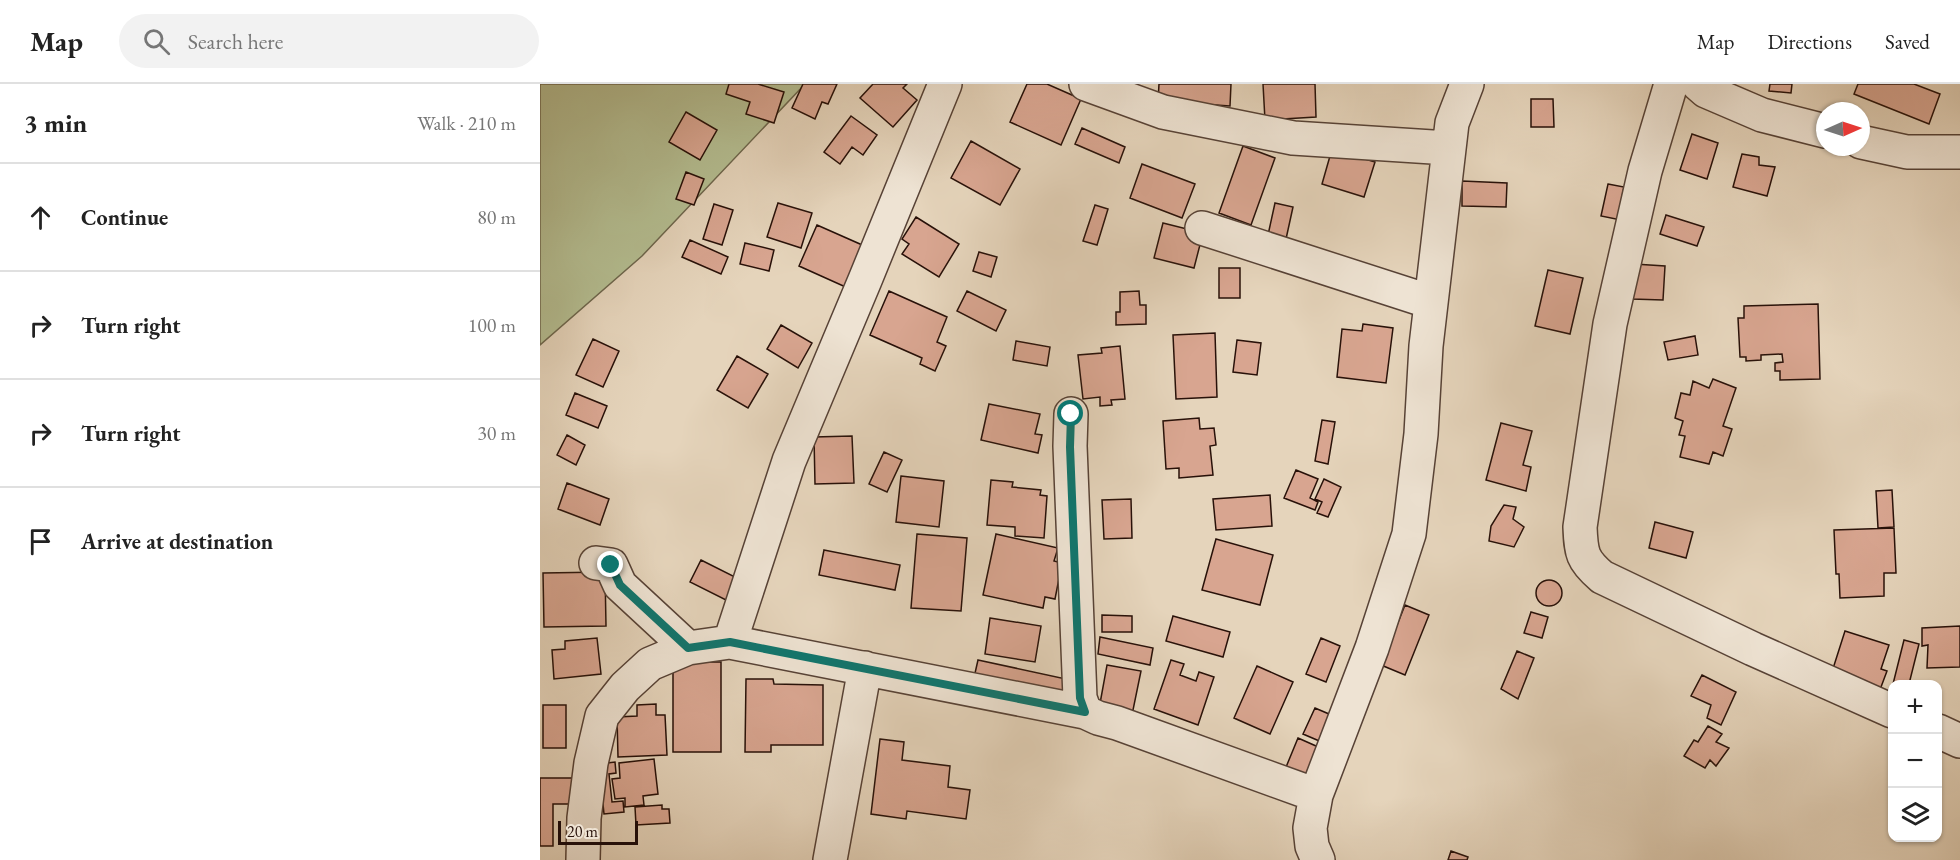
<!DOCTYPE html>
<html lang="en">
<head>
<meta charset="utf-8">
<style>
  :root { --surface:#fff; --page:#f2f2f2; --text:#222; --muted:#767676; --line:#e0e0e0 }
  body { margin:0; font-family:"EB Garamond",serif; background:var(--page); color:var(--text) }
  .controls { position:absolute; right:18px; bottom:18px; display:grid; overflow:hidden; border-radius:12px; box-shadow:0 2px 4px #0004 }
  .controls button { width:54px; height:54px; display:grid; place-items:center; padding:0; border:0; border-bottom:2px solid var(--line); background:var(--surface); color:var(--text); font:30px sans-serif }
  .compass { position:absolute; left:1276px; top:18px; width:54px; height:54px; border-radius:50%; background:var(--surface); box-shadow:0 2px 4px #0004; rotate:87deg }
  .scale { position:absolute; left:18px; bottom:15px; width:80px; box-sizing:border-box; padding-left:6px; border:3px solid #281109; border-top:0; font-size:16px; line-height:21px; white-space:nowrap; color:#281109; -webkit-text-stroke:4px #eee3d3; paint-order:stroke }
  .stop { position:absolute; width:18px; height:18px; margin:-14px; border:4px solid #0f766e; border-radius:50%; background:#fff }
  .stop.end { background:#0f766e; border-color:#fff; box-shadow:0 2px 6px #0008 }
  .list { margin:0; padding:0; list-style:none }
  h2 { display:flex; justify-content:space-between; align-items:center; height:78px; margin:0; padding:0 24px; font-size:26px }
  h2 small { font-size:20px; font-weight:400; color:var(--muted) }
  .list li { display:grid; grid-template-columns:39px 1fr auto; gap:18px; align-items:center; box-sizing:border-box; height:108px; padding:0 24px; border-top:2px solid var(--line) }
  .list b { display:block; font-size:22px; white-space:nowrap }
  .list em { font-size:20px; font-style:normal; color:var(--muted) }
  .icon { flex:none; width:33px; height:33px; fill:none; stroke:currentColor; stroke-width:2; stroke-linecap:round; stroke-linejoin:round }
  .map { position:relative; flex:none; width:1420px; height:776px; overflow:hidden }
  header { display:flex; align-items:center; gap:36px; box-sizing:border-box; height:84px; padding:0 30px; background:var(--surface); border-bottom:2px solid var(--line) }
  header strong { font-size:28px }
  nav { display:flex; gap:33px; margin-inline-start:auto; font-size:21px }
  .search { width:420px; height:54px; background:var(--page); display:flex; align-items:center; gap:15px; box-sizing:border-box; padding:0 21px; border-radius:33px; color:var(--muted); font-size:22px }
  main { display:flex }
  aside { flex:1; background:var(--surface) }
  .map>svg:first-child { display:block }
  .green { fill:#b4bd91; stroke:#6e674d; stroke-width:1.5 }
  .building { fill:#d8a590; stroke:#281109; stroke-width:1.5 }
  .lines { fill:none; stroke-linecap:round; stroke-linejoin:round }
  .minor-casing { stroke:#574236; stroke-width:36 }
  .minor { stroke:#eee3d3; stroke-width:33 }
  .route { stroke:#0f766e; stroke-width:8 }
</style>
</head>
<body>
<header>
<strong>Map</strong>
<div class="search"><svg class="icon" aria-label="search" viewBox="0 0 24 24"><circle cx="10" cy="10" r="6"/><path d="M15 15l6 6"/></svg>Search here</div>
<nav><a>Map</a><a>Directions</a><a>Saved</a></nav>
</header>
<main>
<aside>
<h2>3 min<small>Walk · 210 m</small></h2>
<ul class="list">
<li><svg class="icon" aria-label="ahead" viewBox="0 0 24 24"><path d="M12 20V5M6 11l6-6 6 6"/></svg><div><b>Continue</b></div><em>80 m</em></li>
<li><svg class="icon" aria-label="right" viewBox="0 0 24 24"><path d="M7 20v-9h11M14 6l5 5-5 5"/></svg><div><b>Turn right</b></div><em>100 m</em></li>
<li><svg class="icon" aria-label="right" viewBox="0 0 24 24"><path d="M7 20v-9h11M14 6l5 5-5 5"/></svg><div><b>Turn right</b></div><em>30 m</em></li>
<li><svg class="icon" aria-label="arrive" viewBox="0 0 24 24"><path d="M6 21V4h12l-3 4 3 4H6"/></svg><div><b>Arrive at destination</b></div></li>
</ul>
</aside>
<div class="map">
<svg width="1420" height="776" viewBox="0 0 1420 776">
  <rect width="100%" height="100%" fill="#e5d4bb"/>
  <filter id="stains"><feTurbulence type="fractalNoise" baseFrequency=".00333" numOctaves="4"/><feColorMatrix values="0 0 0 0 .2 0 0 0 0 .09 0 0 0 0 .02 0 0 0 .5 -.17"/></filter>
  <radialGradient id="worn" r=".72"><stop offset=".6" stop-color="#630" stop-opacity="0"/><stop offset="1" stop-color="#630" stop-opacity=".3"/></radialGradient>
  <path class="green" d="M 0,0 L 265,0 L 102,172 L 0,261 Z"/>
  <path class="building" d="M 189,0 L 218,0 L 244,8 L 234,39 L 206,30 L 210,18 L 186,10 Z
    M 263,0 L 297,0 L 288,20 L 282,18 L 275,35 L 252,24 Z
    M 333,0 L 367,0 L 363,4 L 377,16 L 353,43 L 320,14 Z
    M 487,0 L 507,0 L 541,15 L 521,61 L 470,38 Z
    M 619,0 L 691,0 L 690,22 L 618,17 Z
    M 723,0 L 775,0 L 776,33 L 725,36 Z
    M 1230,0 L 1252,0 L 1251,9 L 1229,7 Z
    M 1318,0 L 1374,0 L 1400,10 L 1389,40 L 1314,10 Z
    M 991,15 L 1013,15 L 1014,43 L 991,43 Z
    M 146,28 L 177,46 L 160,76 L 129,58 Z
    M 311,32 L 337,51 L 323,71 L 312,63 L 300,80 L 284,68 Z
    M 542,44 L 585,63 L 579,79 L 535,60 Z
    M 1152,50 L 1178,59 L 1167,95 L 1140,86 Z
    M 431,57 L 480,85 L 460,121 L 411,94 Z
    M 703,62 L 735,74 L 711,141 L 679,129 Z
    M 792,65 L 835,78 L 824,113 L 782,100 Z
    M 1202,70 L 1219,73 L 1219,81 L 1235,83 L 1227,112 L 1193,103 Z
    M 602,80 L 655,100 L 642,134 L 590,114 Z
    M 146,88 L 164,95 L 154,121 L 136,115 Z
    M 922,97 L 967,99 L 966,123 L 922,122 Z
    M 1068,100 L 1084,103 L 1081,118 L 1086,137 L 1061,132 Z
    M 238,119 L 272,129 L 261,164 L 227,153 Z
    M 735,119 L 753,123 L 746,155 L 728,151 Z
    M 174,120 L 193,126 L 182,161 L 163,155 Z
    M 555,121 L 568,125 L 557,161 L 543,157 Z
    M 1126,131 L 1164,143 L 1157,162 L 1120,150 Z
    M 376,133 L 419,160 L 399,193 L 362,170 L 369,160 L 362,155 Z
    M 623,139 L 663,149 L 654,184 L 614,174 Z
    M 277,141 L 329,164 L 310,205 L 259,182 Z
    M 150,156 L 188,173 L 181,190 L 142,173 Z
    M 205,159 L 234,166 L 229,187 L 200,180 Z
    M 439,168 L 457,173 L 451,193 L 433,187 Z
    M 1094,180 L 1125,182 L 1123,216 L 1092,215 Z
    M 679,184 L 700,184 L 700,214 L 679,214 Z
    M 1008,186 L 1043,194 L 1030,250 L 995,242 Z
    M 349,207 L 407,233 L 397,258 L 406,262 L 395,287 L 380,280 L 382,274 L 330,251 Z
    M 427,207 L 466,226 L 456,247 L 417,227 Z
    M 599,207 L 600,221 L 606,221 L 606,240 L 576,241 L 576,228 L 580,228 L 580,208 Z
    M 1278,220 L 1280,295 L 1240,296 L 1240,287 L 1235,287 L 1235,279 L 1243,278 L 1242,270 L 1221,271 L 1221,276 L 1206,277 L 1206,273 L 1200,273 L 1198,234 L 1204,234 L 1204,222 Z
    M 823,240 L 853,244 L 846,299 L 797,293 L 802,245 L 822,247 Z
    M 241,241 L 272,259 L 258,284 L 227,265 Z
    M 675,249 L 677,313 L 636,315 L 633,251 Z
    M 1155,252 L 1158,271 L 1128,276 L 1124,258 Z
    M 53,255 L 79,267 L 63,303 L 36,291 Z
    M 697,256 L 721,259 L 717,291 L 693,288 Z
    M 476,257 L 510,263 L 507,282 L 473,276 Z
    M 580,262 L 585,315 L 571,316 L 572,321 L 560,322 L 560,313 L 543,315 L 538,271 L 562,269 L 561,264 Z
    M 197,272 L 228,290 L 208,324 L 177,306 Z
    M 1173,295 L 1196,304 L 1183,342 L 1192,345 L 1183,372 L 1173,368 L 1169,380 L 1140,373 L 1145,352 L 1139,351 L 1143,337 L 1135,334 L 1141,309 L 1150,311 L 1153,297 L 1169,304 Z
    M 35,309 L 67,322 L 58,344 L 26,331 Z
    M 449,320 L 500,330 L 495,350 L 502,351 L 498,369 L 441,356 Z
    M 659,334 L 660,345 L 674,344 L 676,361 L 670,362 L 673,391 L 639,394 L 639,384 L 626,385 L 623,337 Z
    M 782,336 L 795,338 L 788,380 L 775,377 Z
    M 961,339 L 992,347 L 983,381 L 991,383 L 986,407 L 946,396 Z
    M 27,351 L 45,361 L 36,381 L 17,371 Z
    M 312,352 L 314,399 L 275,400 L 274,353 Z
    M 344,368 L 362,376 L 347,408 L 329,400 Z
    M 756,386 L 778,395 L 770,414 L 778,418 L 775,426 L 744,414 Z
    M 361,392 L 404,397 L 399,443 L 356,438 Z
    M 784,395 L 801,403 L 788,433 L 777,429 L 782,418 L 775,415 Z
    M 451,396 L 473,398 L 472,403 L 501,406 L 500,411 L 507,412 L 504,454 L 475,452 L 475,443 L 447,441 Z
    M 27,399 L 69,415 L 60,441 L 18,425 Z
    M 1352,406 L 1354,443 L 1338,444 L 1336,407 Z
    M 730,411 L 732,442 L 676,446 L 673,415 Z
    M 591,415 L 592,454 L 564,455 L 562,416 Z
    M 964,421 L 976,423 L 973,435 L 984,443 L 974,463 L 949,457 L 951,442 Z
    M 1115,438 L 1153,448 L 1146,474 L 1109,464 Z
    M 1354,444 L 1356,489 L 1344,489 L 1344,512 L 1300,514 L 1299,490 L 1296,490 L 1294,446 Z
    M 377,450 L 427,454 L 421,527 L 371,524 Z
    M 456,450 L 518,464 L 514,477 L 522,479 L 515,515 L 505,513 L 503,524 L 443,511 Z
    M 676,455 L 733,471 L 720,521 L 662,506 Z
    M 284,466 L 360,481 L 355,506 L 279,491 Z
    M 161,476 L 197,494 L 186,516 L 150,498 Z
    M 65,488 L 66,542 L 4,543 L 3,489 Z
    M996 509a13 13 0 1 1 26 0a13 13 0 1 1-26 0Z
    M 865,521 L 889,531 L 865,591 L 841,581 Z
    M 991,528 L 1008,533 L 1002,554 L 984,549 Z
    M 562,531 L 592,532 L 592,548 L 562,548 Z
    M 633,532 L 690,548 L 683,573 L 626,557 Z
    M 450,534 L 501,542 L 495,578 L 445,570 Z
    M 1420,542 L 1420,583 L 1387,584 L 1388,561 L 1382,562 L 1382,544 Z
    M 1305,547 L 1349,561 L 1341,585 L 1347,587 L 1338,611 L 1290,594 Z
    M 560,553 L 613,564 L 610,581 L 558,570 Z
    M 57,554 L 61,590 L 14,595 L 12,566 L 25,565 L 25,557 Z
    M 781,554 L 800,562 L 786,598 L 766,590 Z
    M 1364,556 L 1379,560 L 1369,600 L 1353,600 Z
    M 977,567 L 994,574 L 978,615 L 961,605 Z
    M 438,576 L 526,595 L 521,617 L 433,598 Z
    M 631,576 L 644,580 L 640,591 L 656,597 L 659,588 L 674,593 L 658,641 L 614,625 Z
    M 133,578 L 181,578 L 181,668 L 133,668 Z
    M 567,581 L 601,587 L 592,631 L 559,625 Z
    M 717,582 L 753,598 L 730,650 L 694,634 Z
    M 1162,591 L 1196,608 L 1181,641 L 1167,634 L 1171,621 L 1151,612 Z
    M 206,595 L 233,595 L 234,600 L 283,601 L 283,661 L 231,661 L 231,668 L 205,668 Z
    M 116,620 L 116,631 L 125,631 L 127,671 L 78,673 L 77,633 L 97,632 L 97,621 Z
    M 3,621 L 26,621 L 26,664 L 3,664 Z
    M 775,624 L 796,633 L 784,659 L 763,650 Z
    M 1168,642 L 1182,650 L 1176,658 L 1189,664 L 1176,682 L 1170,676 L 1165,684 L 1144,672 L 1154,656 L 1158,658 Z
    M 758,654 L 785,666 L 770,699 L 744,688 Z
    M 340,655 L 364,658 L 362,676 L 410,682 L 408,703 L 430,706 L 426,735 L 367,727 L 366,735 L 331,730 Z
    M 114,675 L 118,710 L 103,712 L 104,721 L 85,723 L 85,714 L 75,715 L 72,695 L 80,694 L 79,679 Z
    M 75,678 L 76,689 L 69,690 L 72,718 L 83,717 L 84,728 L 64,730 L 59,680 Z
    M 0,694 L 36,694 L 36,720 L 13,720 L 13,762 L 0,762 Z
    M 122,721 L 122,725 L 129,725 L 130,739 L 96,741 L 95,723 Z
    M 911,767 L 928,773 L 927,776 L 908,776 Z"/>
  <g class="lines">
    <g class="minor-casing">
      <path id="minor" d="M 546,0 L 623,28 L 753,54 L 908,64
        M 1131,0 L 1105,87 L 1070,240 L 1040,443 C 1041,469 1042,476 1062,493 L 1213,565 L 1352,627
        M 1158,0 L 1166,7 L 1222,31 L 1285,47
        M 1321,58 L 1367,68 L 1420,68
        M 662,144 L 891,218
        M 531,330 L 530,362 L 540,614 L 545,628 L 558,634 L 577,639 L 776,711
        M 56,479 L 71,481 L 80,501 L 148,564
        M 190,558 L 249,377 L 325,196 L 405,0
        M 1398,647 L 1420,657
        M 43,776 L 44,734 L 51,679 L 62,632 L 85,603 L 110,580 L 148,564 L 190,558 L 545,628
        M 290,776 L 325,584
        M 778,776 L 772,762 L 770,744 L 776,711 L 832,564 L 869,450 L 881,350 L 886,262 L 912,39 L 927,0"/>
    </g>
    <use href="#minor" class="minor"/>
  </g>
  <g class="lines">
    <path class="route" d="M 71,481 L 80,501 L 148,564 L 190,558 L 545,628 L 540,614 L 530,363 L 531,330"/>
  </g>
  <rect width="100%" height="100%" filter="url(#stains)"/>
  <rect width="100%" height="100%" fill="url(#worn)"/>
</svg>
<div class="controls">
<button>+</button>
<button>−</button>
<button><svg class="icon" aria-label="layers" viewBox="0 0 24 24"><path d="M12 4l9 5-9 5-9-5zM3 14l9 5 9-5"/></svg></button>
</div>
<svg class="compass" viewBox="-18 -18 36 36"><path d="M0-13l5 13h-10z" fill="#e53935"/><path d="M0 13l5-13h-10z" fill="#767676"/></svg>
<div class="scale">20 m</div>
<div class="stop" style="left:531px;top:330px"></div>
<div class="stop end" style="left:71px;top:481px"></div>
</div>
</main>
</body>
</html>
